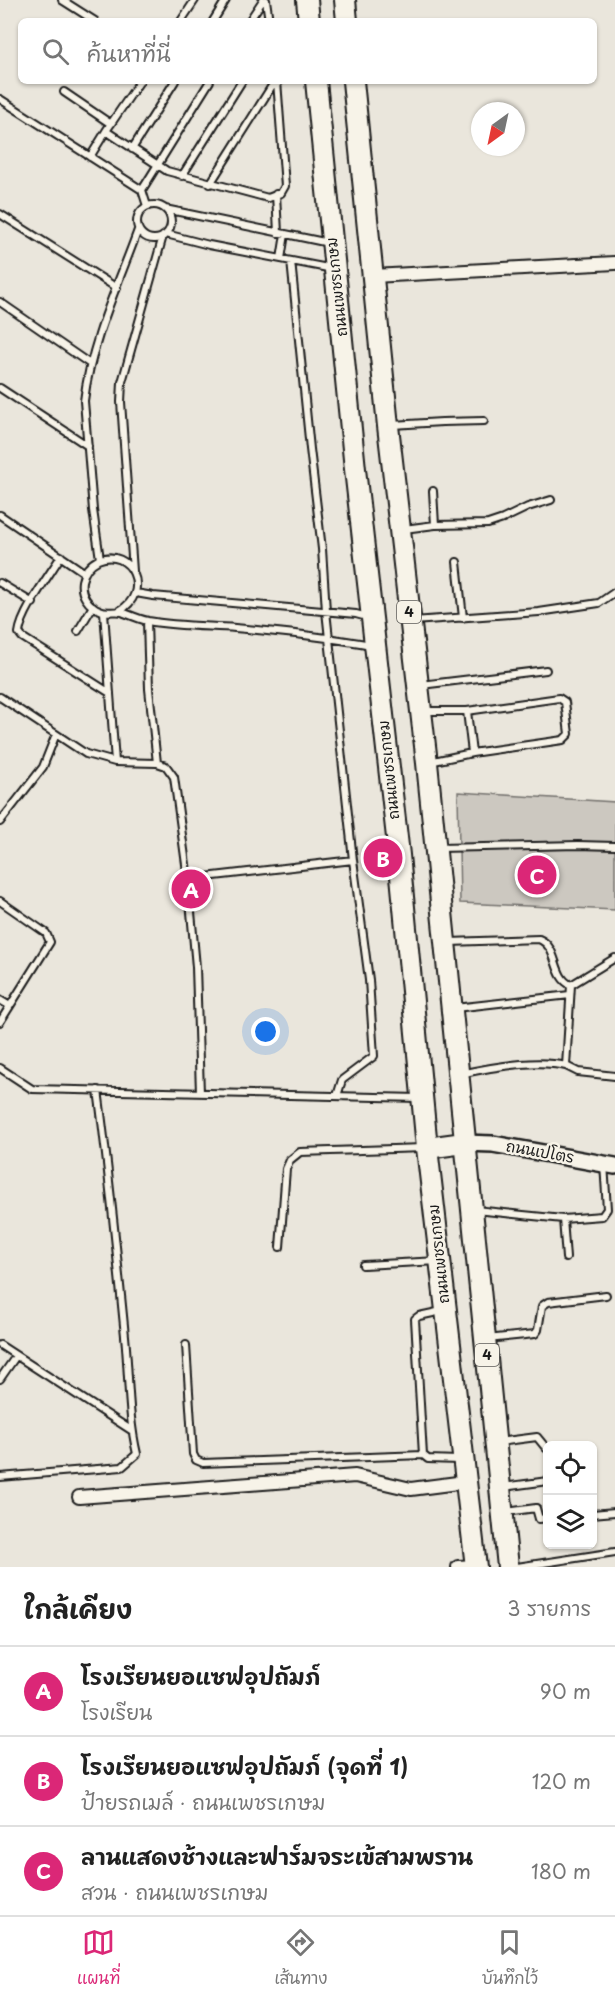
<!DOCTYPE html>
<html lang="th">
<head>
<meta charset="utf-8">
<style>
  :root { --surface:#fff; --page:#f2f2f2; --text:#222; --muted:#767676; --line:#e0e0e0; --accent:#db2777 }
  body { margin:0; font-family:"Playpen Sans","Playpen Sans Thai",sans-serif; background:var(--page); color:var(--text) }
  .controls { position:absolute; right:18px; bottom:18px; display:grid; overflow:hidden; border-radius:9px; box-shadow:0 2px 4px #0004 }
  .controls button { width:54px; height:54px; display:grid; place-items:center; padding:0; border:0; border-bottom:2px solid var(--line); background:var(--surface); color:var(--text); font:30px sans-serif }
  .compass { position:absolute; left:471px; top:102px; width:54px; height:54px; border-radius:50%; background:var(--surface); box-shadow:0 2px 4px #0004; rotate:213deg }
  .you { position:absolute; left:266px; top:1032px; width:21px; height:21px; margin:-15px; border:4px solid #fff; border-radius:50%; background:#1a73e8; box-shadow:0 0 0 9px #1a73e833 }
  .badge { display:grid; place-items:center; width:39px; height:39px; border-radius:50%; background:var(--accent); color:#fff; font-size:20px; font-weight:700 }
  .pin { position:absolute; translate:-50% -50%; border:3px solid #fff; box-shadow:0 2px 6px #0006 }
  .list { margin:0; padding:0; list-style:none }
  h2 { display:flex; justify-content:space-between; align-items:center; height:78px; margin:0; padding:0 24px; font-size:26px }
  h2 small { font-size:20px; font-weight:400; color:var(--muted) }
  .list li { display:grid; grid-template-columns:39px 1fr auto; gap:18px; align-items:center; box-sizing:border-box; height:90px; padding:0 24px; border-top:2px solid var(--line) }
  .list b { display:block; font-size:22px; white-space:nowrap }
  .list p { margin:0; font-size:20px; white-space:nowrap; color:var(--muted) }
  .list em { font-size:20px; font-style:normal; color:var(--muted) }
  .icon { flex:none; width:33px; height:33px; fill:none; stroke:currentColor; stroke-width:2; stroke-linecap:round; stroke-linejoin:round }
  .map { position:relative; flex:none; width:615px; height:1567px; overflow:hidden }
  .search { position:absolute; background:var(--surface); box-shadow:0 2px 4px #0004; left:18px; right:18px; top:18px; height:66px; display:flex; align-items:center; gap:15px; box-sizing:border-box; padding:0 21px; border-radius:9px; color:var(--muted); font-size:22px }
  .sheet { height:348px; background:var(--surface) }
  nav { display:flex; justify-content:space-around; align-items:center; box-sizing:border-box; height:84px; border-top:2px solid var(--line); background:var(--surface); font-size:16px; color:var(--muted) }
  nav a { display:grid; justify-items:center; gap:3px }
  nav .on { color:var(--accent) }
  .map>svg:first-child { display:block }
  .green { fill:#ccc8c0; stroke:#74726e; stroke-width:1.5 }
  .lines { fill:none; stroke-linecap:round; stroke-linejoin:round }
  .service-casing { stroke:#1c1c1c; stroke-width:10 }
  .minor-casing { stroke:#1c1c1c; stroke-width:16 }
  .tertiary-casing { stroke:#1c1c1c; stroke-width:20 }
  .primary-casing { stroke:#1c1c1c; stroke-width:24 }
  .service { stroke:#f7f3e8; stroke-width:6 }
  .minor { stroke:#f7f3e8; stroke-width:12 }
  .tertiary { stroke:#f7f3e8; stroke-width:15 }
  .primary { stroke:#f7f3e8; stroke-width:20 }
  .labels { text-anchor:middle; stroke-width:5; stroke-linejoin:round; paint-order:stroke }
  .shield { fill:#f7f3e8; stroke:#5e5c59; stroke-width:1.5 }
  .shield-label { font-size:14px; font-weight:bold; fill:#1c1c1c }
  .street-label { font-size:15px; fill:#1c1c1c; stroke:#f7f3e8 }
</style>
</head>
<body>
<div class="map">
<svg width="615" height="1567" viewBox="0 0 615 1567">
  <rect width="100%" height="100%" fill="#eae6dc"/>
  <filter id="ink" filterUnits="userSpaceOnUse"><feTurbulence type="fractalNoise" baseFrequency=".0167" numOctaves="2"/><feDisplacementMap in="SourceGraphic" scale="12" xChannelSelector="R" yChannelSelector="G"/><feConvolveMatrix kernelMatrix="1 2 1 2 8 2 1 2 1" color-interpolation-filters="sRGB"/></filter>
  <g filter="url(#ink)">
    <path class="green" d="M 458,792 L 615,802 L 615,910 L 460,903 Z"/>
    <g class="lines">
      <g class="service-casing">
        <path id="service" d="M 62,0 L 95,21
          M 266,0 L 269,21
          M 181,21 L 195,0
          M 213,21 L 226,0
          M 249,21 L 263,0
          M 140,81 L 106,131 L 167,171 L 268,198 L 281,193 L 285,186 L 277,81
          M 64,92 L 111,124
          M 0,99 L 142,190 L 147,206
          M 132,149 L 175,81
          M 90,157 L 106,131
          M 182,176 L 242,81
          M 210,184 L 275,81
          M 142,190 L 210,81
          M 276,194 L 278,233
          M137 222a17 17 0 1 1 34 0a17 17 0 1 1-34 0Z
          M 165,209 L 329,243
          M 0,214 L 117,288
          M 166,234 L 209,245 L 333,269
          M 281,259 L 285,234
          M 291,261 L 310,449 L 322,549 L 326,611 L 353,860 L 369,980 L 374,1056 L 342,1080 L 337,1096
          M 0,302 L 90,364
          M 0,388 L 88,446
          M 392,425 L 442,422 L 484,421
          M 433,491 L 435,525
          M 0,515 L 85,573
          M 404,529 L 435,525 L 488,524 L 503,519 L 528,507 L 551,500
          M 61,556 C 50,574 21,613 19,633 L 22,637 L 110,693
          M 100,559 L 93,510 L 84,401 C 91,341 118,285 138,230
          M 457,562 L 463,618
          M 133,571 L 121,402 L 122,382 L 163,236
          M 0,583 L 33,603
          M 136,593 L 153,596 L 356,614 L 367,617
          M 119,611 C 153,593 131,546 98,560 C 90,564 84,572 82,581 C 80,594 88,606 100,610 C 107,614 115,610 122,612 C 130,615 139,619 148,621 C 176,626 206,626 235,628 C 281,632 326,637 371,645
          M 104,612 L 115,762
          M 147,621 L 149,689 L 157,763
          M 413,621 L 539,612 L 599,603 L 615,592
          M 78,631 L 93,606
          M 421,685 L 546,670
          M 0,697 L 86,754 L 115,762 L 157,763 L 166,766 L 174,777 L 188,879 L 353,860
          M 424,711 L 467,711 L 559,698 L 565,702 L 569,734 L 563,740 L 472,753 L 429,762
          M 467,711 L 472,753
          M 0,822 L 43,767 L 56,734
          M 439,848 L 578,845 L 615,846
          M 188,879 L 196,967 L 200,1093
          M 0,901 L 46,933 L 50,942 L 0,1022
          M 449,942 L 539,939 C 559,947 552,977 571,985
          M 0,1000 L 10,1006
          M 455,1008 L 570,995
          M 566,1066 L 578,1072 L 615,1076
          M 0,1068 L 32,1089 L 419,1098
          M 460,1074 C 491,1067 535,1059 566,1066 L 571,985 L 615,958
          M 475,1210 L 563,1219 L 566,1258
          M 563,1219 L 602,1216 L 607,1209 L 604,1164
          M 280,1247 L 286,1169 L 290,1160 L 300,1152 L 424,1148
          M 363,1265 L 439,1261
          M 442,1311 L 419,1316 L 415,1319 L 423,1455 L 428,1459 L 459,1460
          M 487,1339 L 535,1334 L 538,1330 L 542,1306 L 548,1302 L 606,1295
          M 0,1345 L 131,1430
          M 186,1345 L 193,1454 L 196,1460 L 203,1463 L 423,1455
          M 0,1379 L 16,1356
          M 498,1442 L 537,1437 L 546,1448
          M 0,1477 L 122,1467 L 137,1454 C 128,1416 129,1376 125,1336 C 117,1254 109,1172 98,1090
          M 503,1487 L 548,1481
          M 506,1512 L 536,1508 L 539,1519 L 548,1518
          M 592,1514 L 615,1512
          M 517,1567 L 615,1552"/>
      </g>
      <g class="minor-casing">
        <path id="minor" d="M 373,276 L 615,263
          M 79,1497 L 355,1476 L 411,1489 L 465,1482
          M 458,1567 L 475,1566"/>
      </g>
      <g class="tertiary-casing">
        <path id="tertiary" d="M 464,1143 L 493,1144 L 615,1166"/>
      </g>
      <g class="primary-casing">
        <path id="primary" d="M 307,0 L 309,21
          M 345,0 L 347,21
          M 316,81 L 355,469 L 399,855 L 427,1148 L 476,1567
          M 353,81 L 388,426 L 427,763 L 508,1567
          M 427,1148 L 464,1143"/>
      </g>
      <use href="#service" class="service"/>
      <use href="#minor" class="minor"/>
      <use href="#tertiary" class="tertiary"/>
      <use href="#primary" class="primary"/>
    </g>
  </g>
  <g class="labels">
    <g class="shield">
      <rect x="397" y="601" width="24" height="22" rx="4.5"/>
      <rect x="475" y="1344" width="24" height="22" rx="4.5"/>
    </g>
    <g class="shield-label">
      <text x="409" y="617">4</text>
      <text x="487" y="1360">4</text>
    </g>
    <g class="street-label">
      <text transform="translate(337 287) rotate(-96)" y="5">ถนนเพชรเกษม</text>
      <text transform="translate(389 770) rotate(-96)" y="5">ถนนเพชรเกษม</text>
      <text transform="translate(540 1152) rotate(10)" y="5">ถนนเปโตร</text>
      <text transform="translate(439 1254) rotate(-96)" y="5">ถนนเพชรเกษม</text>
    </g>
  </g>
</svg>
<div class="controls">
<button><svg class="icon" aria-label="locate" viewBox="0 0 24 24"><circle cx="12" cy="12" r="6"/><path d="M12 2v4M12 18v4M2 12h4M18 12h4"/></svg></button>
<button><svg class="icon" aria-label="layers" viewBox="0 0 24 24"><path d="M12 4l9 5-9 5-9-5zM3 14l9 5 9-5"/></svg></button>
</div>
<svg class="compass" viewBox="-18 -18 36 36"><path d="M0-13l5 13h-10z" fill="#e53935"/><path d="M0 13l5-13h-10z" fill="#767676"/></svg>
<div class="you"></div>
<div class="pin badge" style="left:191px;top:889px">A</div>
<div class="pin badge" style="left:383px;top:858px">B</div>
<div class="pin badge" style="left:537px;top:875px">C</div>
<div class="search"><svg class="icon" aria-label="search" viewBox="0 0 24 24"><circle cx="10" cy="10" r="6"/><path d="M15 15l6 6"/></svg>ค้นหาที่นี่</div>
</div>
<section class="sheet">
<h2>ใกล้เคียง<small>3 รายการ</small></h2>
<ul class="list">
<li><span class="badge">A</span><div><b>โรงเรียนยอแซฟอุปถัมภ์</b><p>โรงเรียน</p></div><em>90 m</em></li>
<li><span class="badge">B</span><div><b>โรงเรียนยอแซฟอุปถัมภ์ (จุดที่ 1)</b><p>ป้ายรถเมล์ · ถนนเพชรเกษม</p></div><em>120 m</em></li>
<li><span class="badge">C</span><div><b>ลานแสดงช้างและฟาร์มจระเข้สามพราน</b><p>สวน · ถนนเพชรเกษม</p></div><em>180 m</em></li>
</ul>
</section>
<nav>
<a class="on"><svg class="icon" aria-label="map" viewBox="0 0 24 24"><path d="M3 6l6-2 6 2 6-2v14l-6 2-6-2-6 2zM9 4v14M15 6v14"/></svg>แผนที่</a>
<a><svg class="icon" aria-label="directions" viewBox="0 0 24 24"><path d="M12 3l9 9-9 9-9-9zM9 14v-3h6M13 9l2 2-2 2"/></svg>เส้นทาง</a>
<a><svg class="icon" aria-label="saved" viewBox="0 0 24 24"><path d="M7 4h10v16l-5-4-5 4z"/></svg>บันทึกไว้</a>
</nav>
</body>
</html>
